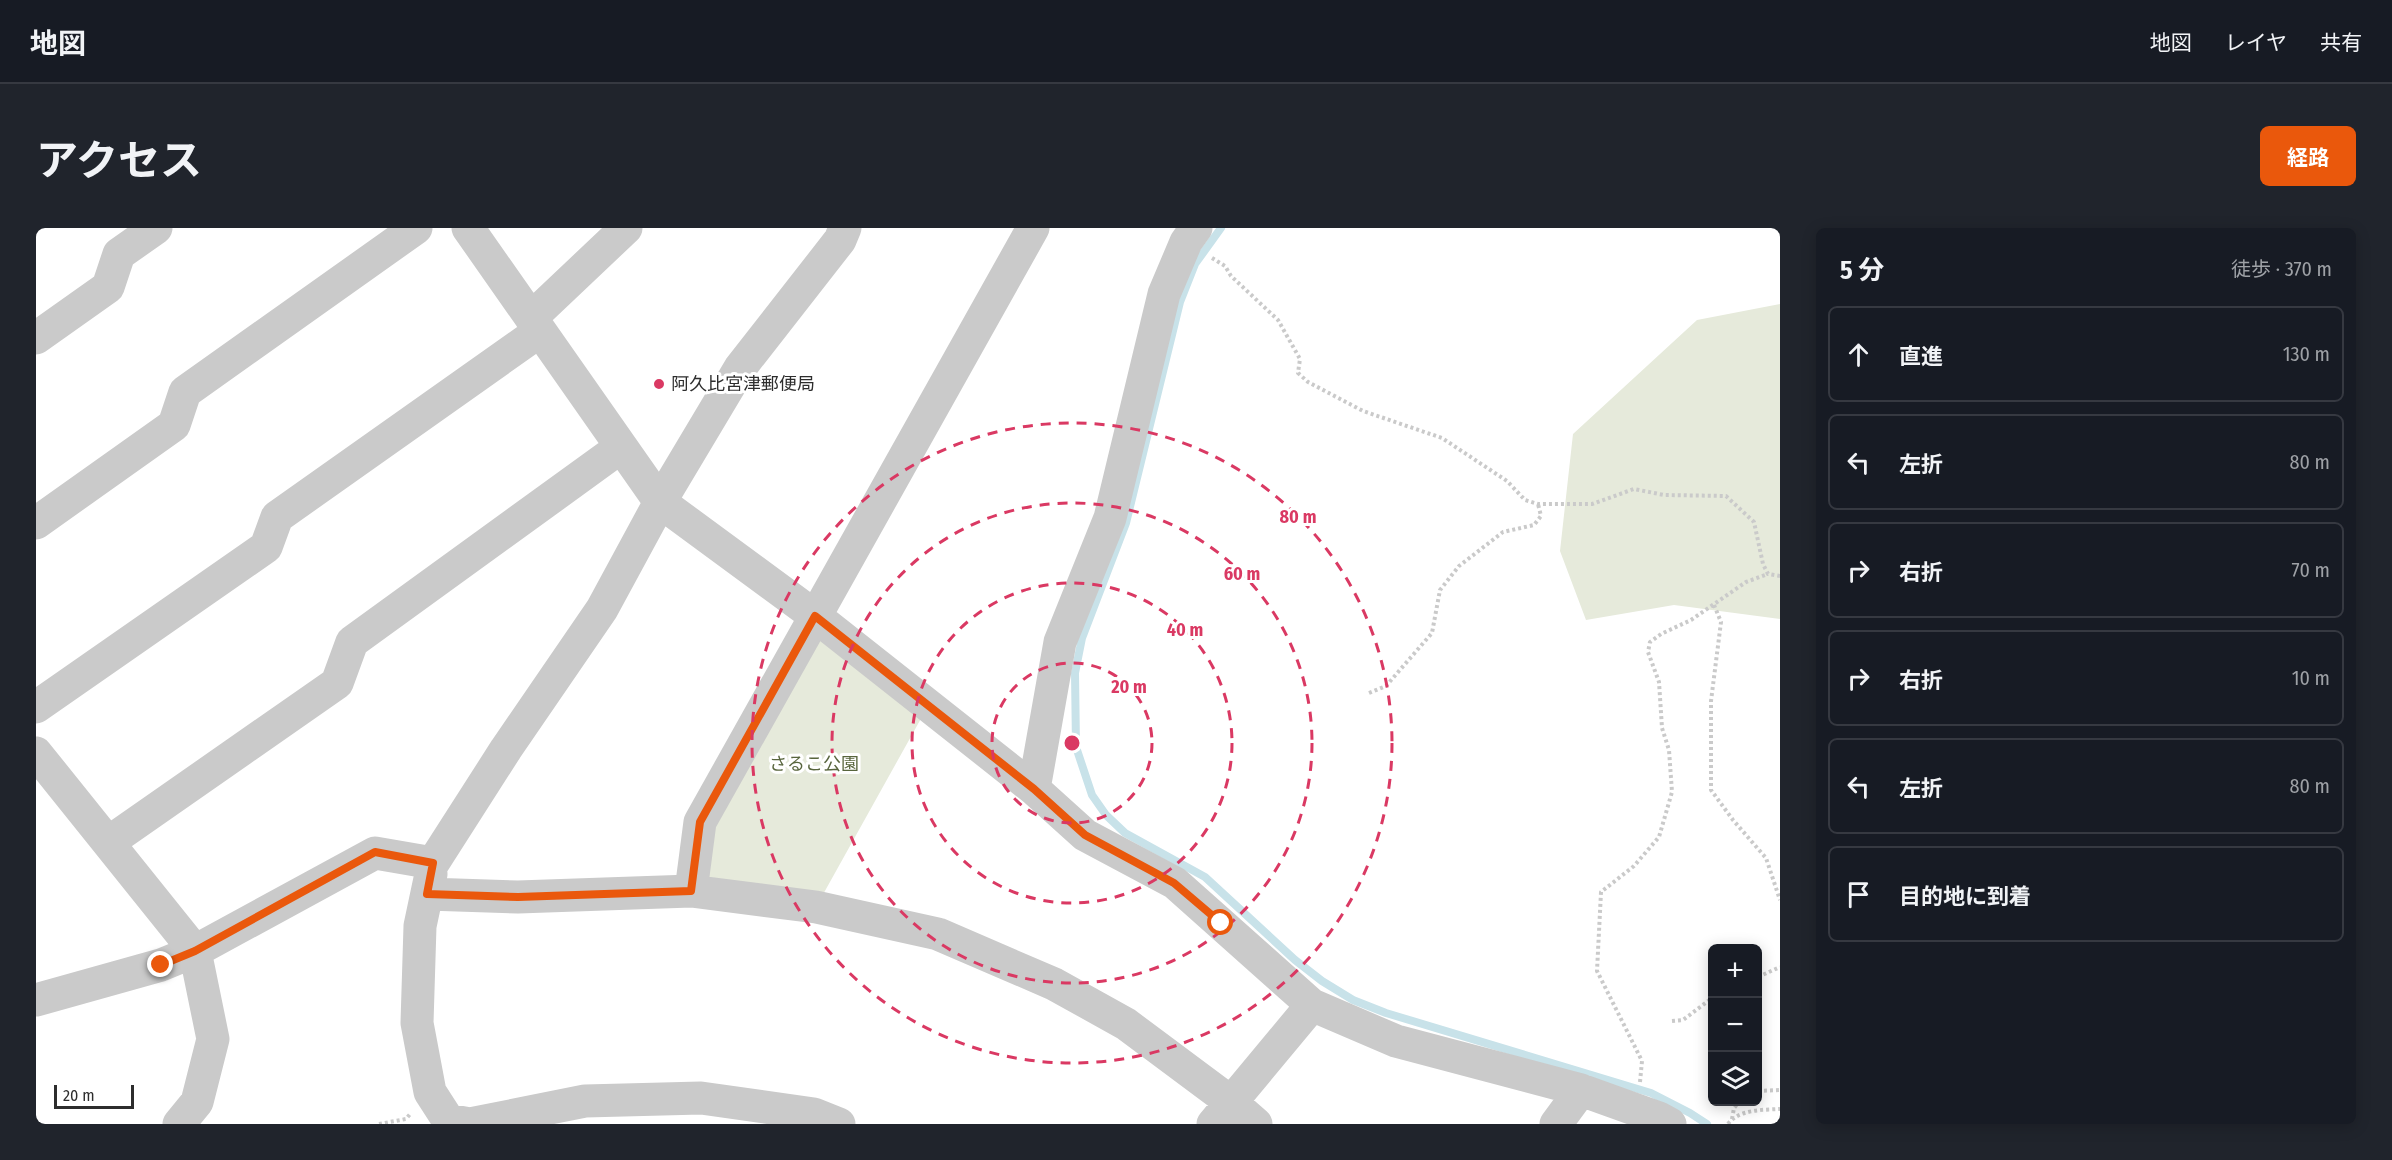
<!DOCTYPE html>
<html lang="ja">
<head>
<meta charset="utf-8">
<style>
  :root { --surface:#171b24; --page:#20242c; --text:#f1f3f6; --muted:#9ea1a6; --line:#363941; --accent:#ea580c }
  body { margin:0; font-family:"Fira Sans Condensed","Noto Sans JP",sans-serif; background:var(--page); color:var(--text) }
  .controls { position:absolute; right:18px; bottom:18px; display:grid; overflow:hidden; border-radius:9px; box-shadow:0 3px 15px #0003 }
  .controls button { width:54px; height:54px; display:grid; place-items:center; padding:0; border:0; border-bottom:2px solid var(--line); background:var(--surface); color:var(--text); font:30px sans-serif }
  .scale { position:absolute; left:18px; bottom:15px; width:80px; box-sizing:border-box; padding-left:6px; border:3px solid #2d2d2d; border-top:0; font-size:16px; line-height:21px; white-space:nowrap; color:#2d2d2d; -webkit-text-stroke:4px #fff; paint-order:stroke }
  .stop { position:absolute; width:18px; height:18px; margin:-14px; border:4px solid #ea580c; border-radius:50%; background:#fff }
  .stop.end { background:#ea580c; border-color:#fff; box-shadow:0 2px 6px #0008 }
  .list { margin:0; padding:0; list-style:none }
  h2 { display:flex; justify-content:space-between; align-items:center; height:78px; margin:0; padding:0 24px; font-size:26px }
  h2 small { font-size:20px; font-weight:400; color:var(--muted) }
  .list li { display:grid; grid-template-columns:39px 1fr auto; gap:18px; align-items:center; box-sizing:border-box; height:96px; margin:0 12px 12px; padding:0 12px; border:2px solid var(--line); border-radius:9px }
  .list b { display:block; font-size:22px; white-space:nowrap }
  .list em { font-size:20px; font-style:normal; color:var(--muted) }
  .icon { flex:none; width:33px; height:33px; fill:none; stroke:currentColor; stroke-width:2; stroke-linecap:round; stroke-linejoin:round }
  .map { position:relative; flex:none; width:1744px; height:896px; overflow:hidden; border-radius:9px }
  header { display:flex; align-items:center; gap:36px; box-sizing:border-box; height:84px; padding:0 30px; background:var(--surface); border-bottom:2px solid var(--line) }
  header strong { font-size:28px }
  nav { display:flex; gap:33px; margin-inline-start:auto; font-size:21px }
  .intro { display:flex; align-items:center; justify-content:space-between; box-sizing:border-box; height:144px; padding:0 36px }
  h1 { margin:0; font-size:42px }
  .button { padding:15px 27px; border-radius:9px; background:var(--accent); color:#fff; font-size:21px; font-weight:700 }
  main { display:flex; gap:36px; padding:0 36px }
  aside { flex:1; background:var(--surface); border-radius:9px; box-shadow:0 3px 15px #0003 }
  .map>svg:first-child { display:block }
  .green { fill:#e6eadb }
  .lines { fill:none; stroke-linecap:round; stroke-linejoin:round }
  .stream { stroke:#c8e2e9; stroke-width:8 }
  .path { stroke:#cacaca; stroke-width:4; stroke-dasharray:3 3; stroke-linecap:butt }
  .minor { stroke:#cacaca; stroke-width:33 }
  .route { stroke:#ea580c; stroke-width:8 }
  .ring { fill:none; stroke:#da3963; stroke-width:3; stroke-dasharray:10 8 }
  .poi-dot { fill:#da3963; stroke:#fff; stroke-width:2 }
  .labels { text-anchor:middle; stroke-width:6; stroke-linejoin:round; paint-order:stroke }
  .poi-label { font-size:18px; fill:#2d2d2d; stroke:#fff; text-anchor:start }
  .park-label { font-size:18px; fill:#58653d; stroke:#fff }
  .centre { fill:#da3963; stroke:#fff; stroke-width:3 }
  .ring-label { font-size:18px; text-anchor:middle; font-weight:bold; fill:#da3963; stroke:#fff; stroke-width:6; stroke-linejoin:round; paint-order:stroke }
</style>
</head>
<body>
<header>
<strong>地図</strong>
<nav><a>地図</a><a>レイヤ</a><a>共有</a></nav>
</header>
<div class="intro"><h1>アクセス</h1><a class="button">経路</a></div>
<main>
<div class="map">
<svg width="1744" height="896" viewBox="0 0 1744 896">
  <rect width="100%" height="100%" fill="#fff"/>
  <path class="green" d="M 1744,76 L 1744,391 L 1638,377 L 1550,392 L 1524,323 L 1537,206 L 1661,92 Z
    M 779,388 L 892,478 L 780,679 L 655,663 L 664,594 Z"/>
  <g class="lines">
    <path class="stream" d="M 1185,0 L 1159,36 L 1144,74 L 1090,295 L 1046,410 L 1039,445 L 1040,519 L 1056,567 L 1070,587 L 1089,605 L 1169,649 L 1259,732 L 1286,753 L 1317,772 L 1350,785 L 1615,865 L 1654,885 L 1671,896"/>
    <path class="path" d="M 1176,30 L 1189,38 L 1195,48 L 1242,92 L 1264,131 L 1262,145 L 1272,154 L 1327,183 L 1406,210 L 1471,253 L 1489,272 L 1502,276 L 1556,276 L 1598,261 L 1628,267 L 1690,268 L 1718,294 L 1727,336 L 1732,346 L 1744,348
      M 1678,377 L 1685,394 L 1675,473 L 1675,562 L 1697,592 L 1730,630 L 1744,672
      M 1333,465 L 1350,458 L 1396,405 L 1404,362 L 1423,338 L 1467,304 L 1498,297 L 1505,288 L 1502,276
      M 1722,749 L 1744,739
      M 1636,793 L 1647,792 L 1676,770
      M 1604,854 L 1606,833 L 1561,743 L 1565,664 L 1598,638 L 1623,609 L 1636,564 L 1633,522 L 1626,500 L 1623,454 L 1612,424 L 1614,414 L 1625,406 L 1655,392 L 1710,354 L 1732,346
      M 1722,863 L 1744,862
      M 1696,891 L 1698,880 L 1703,874
      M 343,896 L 370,891 L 375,885
      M 1692,896 C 1703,881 1727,882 1744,881"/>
    <path class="minor" d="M 432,0 L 624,274 L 779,388 L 998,561 L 1049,607 L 1139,655 L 1276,777 L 1360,813 L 1545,862 L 1623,890 L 1634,896
      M 495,90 L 590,0
      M 0,110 L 72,59 L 83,26 L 120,0
      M 0,295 L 138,197 L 149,164 L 380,0
      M 0,479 L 230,319 L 241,289 L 504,103
      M 0,525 L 159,723 L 177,811 L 161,874 L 143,896
      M 998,561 L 1024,414 L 1074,290 L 1128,66 L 1150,14 L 1160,0
      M 73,614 L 301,455 L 316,414 L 585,219
      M 395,646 L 384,698 L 381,795 L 394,864 L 412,892 L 434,896 L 549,873 L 665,870 L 778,886 L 803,896
      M 655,663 L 664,594 L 997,0
      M 391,666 L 482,669 L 655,663 L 780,679 L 902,706 L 1018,756 L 1090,796 L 1196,875 L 1220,896
      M 0,772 L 125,737 L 159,723 L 339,625 L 397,635 L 470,521 L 566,381 L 624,274 L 704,140 L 804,12 L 809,0
      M 1177,896 L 1276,777
      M 1520,896 L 1545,862"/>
  </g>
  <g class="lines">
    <path class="route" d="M 125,737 L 159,723 L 339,624 L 397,635 L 391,666 L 482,669 L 655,663 L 664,594 L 779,388 L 998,561 L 1049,607 L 1138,655 L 1185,695"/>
  </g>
  <g class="ring">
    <circle cx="1036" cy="515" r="80"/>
    <circle cx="1036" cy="515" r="160"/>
    <circle cx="1036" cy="515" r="240"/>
    <circle cx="1036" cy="515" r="320"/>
  </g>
  <circle class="poi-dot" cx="623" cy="156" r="6"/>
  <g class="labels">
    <g class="poi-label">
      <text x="635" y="162">阿久比宮津郵便局</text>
    </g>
    <g class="park-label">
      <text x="778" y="542">さるこ公園</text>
    </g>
  </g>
  <circle cx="1036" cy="515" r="9" class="centre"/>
  <g class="ring-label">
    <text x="1262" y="295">80 m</text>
    <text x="1206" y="352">60 m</text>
    <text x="1149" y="408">40 m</text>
    <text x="1093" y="465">20 m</text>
  </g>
</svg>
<div class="controls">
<button>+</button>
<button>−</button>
<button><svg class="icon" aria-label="layers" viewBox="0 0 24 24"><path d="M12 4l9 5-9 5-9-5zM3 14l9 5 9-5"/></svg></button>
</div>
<div class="scale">20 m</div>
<div class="stop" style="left:1185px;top:695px"></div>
<div class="stop end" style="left:125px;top:737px"></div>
</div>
<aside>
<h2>5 分<small>徒歩 · 370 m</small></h2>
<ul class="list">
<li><svg class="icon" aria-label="ahead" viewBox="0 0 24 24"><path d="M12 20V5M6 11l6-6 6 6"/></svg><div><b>直進</b></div><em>130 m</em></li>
<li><svg class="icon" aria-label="left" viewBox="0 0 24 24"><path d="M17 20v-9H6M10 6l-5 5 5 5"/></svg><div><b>左折</b></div><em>80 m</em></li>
<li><svg class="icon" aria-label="right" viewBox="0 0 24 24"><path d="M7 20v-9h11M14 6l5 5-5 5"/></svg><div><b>右折</b></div><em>70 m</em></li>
<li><svg class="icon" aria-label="right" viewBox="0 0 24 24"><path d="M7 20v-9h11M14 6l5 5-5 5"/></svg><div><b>右折</b></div><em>10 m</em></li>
<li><svg class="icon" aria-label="left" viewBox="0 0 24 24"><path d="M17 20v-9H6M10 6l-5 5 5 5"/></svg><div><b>左折</b></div><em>80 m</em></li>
<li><svg class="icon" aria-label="arrive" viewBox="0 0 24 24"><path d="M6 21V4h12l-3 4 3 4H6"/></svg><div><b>目的地に到着</b></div></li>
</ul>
</aside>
</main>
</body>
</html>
